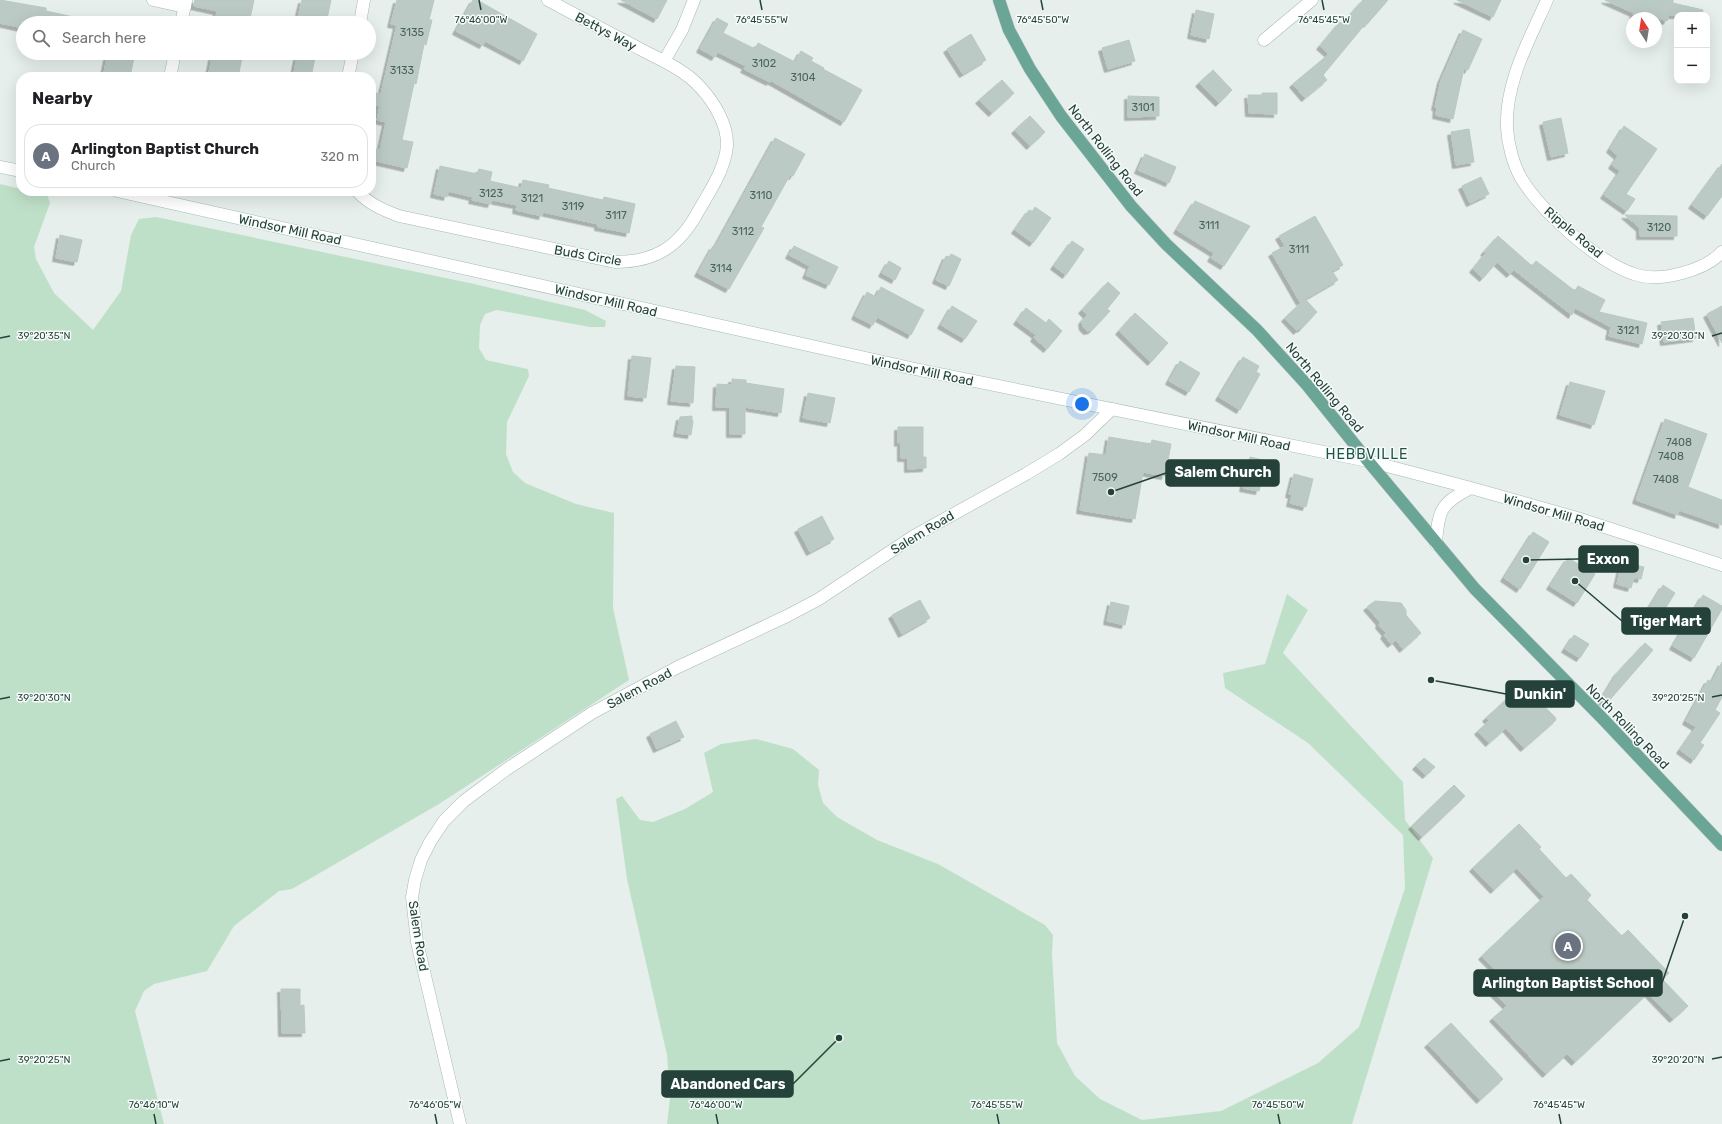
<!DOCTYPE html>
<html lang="en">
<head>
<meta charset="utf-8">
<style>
  :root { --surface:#fff; --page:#f2f2f2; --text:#202124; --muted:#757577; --line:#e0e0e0; --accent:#1a73e8 }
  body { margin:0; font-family:Rubik,sans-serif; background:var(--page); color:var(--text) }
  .controls { position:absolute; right:12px; top:12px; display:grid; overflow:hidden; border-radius:8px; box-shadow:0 4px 16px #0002 }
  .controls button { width:36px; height:36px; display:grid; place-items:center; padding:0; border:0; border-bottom:1px solid var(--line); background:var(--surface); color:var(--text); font:20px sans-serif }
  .compass { position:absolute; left:1626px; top:12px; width:36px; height:36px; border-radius:50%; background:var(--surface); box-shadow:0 4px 16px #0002; rotate:348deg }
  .you { position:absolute; left:1082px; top:404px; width:14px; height:14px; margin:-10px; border:3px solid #fff; border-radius:50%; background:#1a73e8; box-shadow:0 0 0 6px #1a73e833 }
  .badge { display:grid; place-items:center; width:26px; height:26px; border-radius:50%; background:var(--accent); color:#fff; font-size:13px; font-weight:700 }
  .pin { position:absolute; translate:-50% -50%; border:2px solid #fff; box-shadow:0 1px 4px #0006 }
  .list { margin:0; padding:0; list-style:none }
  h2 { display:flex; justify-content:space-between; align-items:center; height:52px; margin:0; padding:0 16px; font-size:17px }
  h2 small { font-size:13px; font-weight:400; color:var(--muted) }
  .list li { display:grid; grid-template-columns:26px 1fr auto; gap:12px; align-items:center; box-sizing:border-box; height:64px; margin:0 8px 8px; padding:0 8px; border:1px solid var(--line); border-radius:16px }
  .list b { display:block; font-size:15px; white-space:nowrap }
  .list p { margin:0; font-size:13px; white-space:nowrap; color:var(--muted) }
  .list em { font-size:13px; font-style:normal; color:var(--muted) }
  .icon { flex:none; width:22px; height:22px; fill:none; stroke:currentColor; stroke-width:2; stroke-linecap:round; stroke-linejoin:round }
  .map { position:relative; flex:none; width:1722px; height:1124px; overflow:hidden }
  .search { position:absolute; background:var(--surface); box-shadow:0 4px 16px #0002; left:16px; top:16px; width:360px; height:44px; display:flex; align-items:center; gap:10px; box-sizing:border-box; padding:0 14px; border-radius:22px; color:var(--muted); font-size:15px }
  .panel { position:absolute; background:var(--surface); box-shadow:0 4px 16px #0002; left:16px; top:72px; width:360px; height:124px; border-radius:16px }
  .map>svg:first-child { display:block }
  .green { fill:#bfe0c8 }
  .building { fill:#bbcac4; stroke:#b8c9c2; filter:url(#shadow) }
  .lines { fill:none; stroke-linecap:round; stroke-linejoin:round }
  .street-casing { stroke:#a8b8b2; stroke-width:13 }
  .secondary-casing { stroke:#a4bbb3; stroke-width:13 }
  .primary-casing { stroke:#c2cac8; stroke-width:13 }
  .street { stroke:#fff; stroke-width:12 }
  .secondary { stroke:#fff; stroke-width:12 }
  .primary { stroke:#6aa596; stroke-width:12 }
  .ticks { fill:none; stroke:#24423a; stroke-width:1.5 }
  .labels { text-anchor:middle; stroke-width:3; stroke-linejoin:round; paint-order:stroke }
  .number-label { font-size:11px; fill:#4a645c }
  .street-label { font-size:13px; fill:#24423a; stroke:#f7fbf9 }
  .neighbourhood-label { font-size:14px; letter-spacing:1px; fill:#1f5548; stroke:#f7fbf9 }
  .ticks-label { font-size:10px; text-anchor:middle; fill:#24423a; stroke:#f7fbf9; stroke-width:3; stroke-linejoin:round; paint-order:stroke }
  .leader { fill:none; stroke:#24423a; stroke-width:1.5 }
  .callout-dot { fill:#24423a; stroke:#f7fbf9; stroke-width:1.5 }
  .callout { fill:#24423a; stroke:#24423a; stroke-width:1.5 }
  .callout-label { font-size:14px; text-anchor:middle; font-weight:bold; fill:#fff }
</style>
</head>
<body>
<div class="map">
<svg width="1722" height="1124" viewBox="0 0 1722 1124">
  <defs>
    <filter id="shadow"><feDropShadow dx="-3.5" dy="3.5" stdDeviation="0" flood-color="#0004"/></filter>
  </defs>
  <rect width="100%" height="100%" fill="#e6efeb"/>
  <path class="green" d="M 0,184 L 21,189 L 21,191 L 30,191 L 47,195 L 50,203 L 34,247 L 36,259 L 54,293 L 93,330 L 121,291 L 131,235 L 139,219 L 156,217 L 474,284 L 585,310 L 606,321 L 605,327 L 590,327 L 497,310 L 485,314 L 480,325 L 479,348 L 486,360 L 528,369 L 529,376 L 507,422 L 506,454 L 513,472 L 525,483 L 576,504 L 614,513 L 613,608 L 629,680 L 439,804 L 292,889 L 279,891 L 234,926 L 207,971 L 154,984 L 144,991 L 135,1011 L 164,1124 L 0,1124 Z
    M 1287,594 L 1308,610 L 1283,653 L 1403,782 L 1405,820 L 1433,858 L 1352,1124 L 667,1124 L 670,1098 L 667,1055 L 627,879 L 616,799 L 622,796 L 640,820 L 653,822 L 685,809 L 713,792 L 704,753 L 721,744 L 756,739 L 793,749 L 819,770 L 818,785 L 823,803 L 837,817 L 877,840 L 938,864 L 1045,925 L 1053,935 L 1052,954 L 1057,1043 L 1075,1076 L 1100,1099 L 1142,1120 L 1221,1111 L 1318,1063 L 1359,1027 L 1405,888 L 1403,835 L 1308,743 L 1225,688 L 1223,673 L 1265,664 Z"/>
  <path class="building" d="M 0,0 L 46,8 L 46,11 L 78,18 L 77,23 L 23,23 L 23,28 L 0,23 Z
    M 195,0 L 254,0 L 249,23 L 215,23 L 217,11 L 194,6 Z
    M 302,0 L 331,0 L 326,23 L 298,17 Z
    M 397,0 L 434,0 L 429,20 L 432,20 L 426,45 L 424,44 L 416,84 L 414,83 L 402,140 L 413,142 L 407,168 L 372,160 L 375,149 L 380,150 L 386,122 L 377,120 L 380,106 L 371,104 L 371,92 L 381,94 L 397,25 L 391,24 Z
    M 473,0 L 477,0 L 537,34 L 523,61 L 485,41 L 483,45 L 456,31 Z
    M 621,0 L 667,0 L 657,19 Z
    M 1363,0 L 1388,0 L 1367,24 L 1366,23 L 1323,75 L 1327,80 L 1305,98 L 1293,84 L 1329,54 L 1320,46 L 1340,22 L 1342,24 Z
    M 1457,0 L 1501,0 L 1493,17 Z
    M 1605,0 L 1673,0 L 1673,3 L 1703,10 L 1702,15 L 1669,15 L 1667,21 L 1646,14 L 1645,18 L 1633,15 L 1634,13 Z
    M 1196,10 L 1214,14 L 1209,39 L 1191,35 Z
    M 717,18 L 728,24 L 723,33 L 755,49 L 758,43 L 795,62 L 801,51 L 813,58 L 811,61 L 824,68 L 823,69 L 862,90 L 844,122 L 770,80 L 770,82 L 744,69 L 746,66 L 718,52 L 715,57 L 700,49 Z
    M 1463,30 L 1482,39 L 1468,70 L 1464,68 L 1453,119 L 1436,115 L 1437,107 L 1435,107 L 1441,80 Z
    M 971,34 L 986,60 L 963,74 L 947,49 Z
    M 1129,40 L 1135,61 L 1108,69 L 1102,48 Z
    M 108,53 L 135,53 L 130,77 L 103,77 Z
    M 213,53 L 243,53 L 238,77 L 208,77 Z
    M 298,53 L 316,53 L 311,77 L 293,77 Z
    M 1213,70 L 1232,90 L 1219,103 L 1199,83 Z
    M 1002,80 L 1014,93 L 992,113 L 979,100 Z
    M 1262,93 L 1277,93 L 1277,114 L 1249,113 L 1248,95 L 1262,95 Z
    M 1128,96 L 1159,97 L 1159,116 L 1128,117 Z
    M 1030,116 L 1045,132 L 1030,146 L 1015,130 Z
    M 1561,118 L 1568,153 L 1551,157 L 1543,122 Z
    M 1624,126 L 1657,149 L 1626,194 L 1635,199 L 1627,211 L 1604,195 L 1620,171 L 1612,165 L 1618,156 L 1610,149 Z
    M 1469,129 L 1474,162 L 1456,165 L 1451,132 Z
    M 775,138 L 805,154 L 793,176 L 790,175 L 761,227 L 764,228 L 729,289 L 698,273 L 713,246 L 715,247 Z
    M 1145,154 L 1176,167 L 1169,183 L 1138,170 Z
    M 1722,164 L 1722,196 L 1707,216 L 1692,205 Z
    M 440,166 L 477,174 L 479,169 L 492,172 L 490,181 L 521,188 L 523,180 L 549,185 L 548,188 L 603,200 L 604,197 L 635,204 L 629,233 L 598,227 L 598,224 L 543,212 L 542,216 L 516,210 L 517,205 L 492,200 L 491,204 L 472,200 L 473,197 L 448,191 L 447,197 L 434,194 Z
    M 1481,177 L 1489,194 L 1470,203 L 1462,186 Z
    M 1195,201 L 1250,226 L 1224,266 L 1211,258 L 1214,253 L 1177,230 Z
    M 1035,207 L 1051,218 L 1033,243 L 1015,230 L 1029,210 L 1032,212 Z
    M 1625,215 L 1677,216 L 1677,236 L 1640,236 L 1640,228 Z
    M 1315,216 L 1343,265 L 1332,271 L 1338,280 L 1300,302 L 1272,253 L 1285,246 L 1279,236 Z
    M 60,235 L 82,240 L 77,262 L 56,258 Z
    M 1498,236 L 1532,266 L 1536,261 L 1575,291 L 1578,286 L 1605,300 L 1599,312 L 1647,323 L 1642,344 L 1609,336 L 1611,327 L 1575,308 L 1572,315 L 1514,270 L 1510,274 L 1497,262 L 1483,278 L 1473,269 L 1486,253 L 1484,252 Z
    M 1072,241 L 1084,249 L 1066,275 L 1054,266 Z
    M 794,246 L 838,267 L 829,285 L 806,275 L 810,266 L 789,255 Z
    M 951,254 L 961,259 L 949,286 L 936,280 L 946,256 L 949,257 Z
    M 889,261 L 901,268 L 895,280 L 882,273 Z
    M 1108,282 L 1120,293 L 1107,309 L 1110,311 L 1092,330 L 1087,331 L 1083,327 L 1082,321 L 1087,315 L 1082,310 Z
    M 881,287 L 924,310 L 911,335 L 877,317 L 873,325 L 855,316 L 867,292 L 876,297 Z
    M 1305,299 L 1317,312 L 1301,329 L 1300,328 L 1297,331 L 1285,318 Z
    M 952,306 L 977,321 L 965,339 L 941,325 Z
    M 1722,306 L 1722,343 L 1707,314 Z
    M 1026,308 L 1046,323 L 1049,319 L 1062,331 L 1047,349 L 1034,338 L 1036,335 L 1017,321 Z
    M 1135,313 L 1168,343 L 1151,362 L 1119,331 Z
    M 1693,318 L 1696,338 L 1664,342 L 1661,322 Z
    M 632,356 L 651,358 L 646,398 L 628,396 Z
    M 1243,357 L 1259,366 L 1256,372 L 1260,374 L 1240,410 L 1219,397 Z
    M 1180,361 L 1200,373 L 1189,392 L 1169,381 Z
    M 676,366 L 695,367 L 693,403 L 671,401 Z
    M 732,379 L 746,380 L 746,383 L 784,389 L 781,413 L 745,407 L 745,434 L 730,434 L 730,407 L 716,407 L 717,384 L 732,385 Z
    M 1570,382 L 1605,391 L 1594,425 L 1560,415 Z
    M 808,393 L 835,398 L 830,423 L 803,418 Z
    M 692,416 L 692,420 L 693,421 L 691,435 L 677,433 L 680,417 Z
    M 1665,419 L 1707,434 L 1688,487 L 1722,500 L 1722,525 L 1679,510 L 1678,515 L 1636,500 Z
    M 898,427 L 923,427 L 923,457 L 926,457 L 926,468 L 908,469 L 908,458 L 901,458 L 901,442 L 898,443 Z
    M 1109,437 L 1151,444 L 1152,440 L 1171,444 L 1165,476 L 1143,472 L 1135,519 L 1080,510 L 1089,453 L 1106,455 Z
    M 1250,457 L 1267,461 L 1259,491 L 1243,488 Z
    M 1294,474 L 1313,479 L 1306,507 L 1290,503 L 1292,495 L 1289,494 Z
    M 822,516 L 834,539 L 810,552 L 798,529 Z
    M 1533,532 L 1549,542 L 1520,589 L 1504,578 Z
    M 1568,558 L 1595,574 L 1577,603 L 1550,586 Z
    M 1622,562 L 1644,567 L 1641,579 L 1634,578 L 1631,588 L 1617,584 Z
    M 1663,585 L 1675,593 L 1658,620 L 1646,613 Z
    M 1703,595 L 1722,606 L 1722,609 L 1694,658 L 1673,646 Z
    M 920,600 L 930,618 L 902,634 L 892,615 Z
    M 1375,601 L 1401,603 L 1406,610 L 1406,615 L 1421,633 L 1403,649 L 1396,640 L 1391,644 L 1384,635 L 1386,633 L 1379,625 L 1380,622 L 1367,607 Z
    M 1111,602 L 1129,606 L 1125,625 L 1107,621 Z
    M 1574,635 L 1589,644 L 1580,658 L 1565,649 Z
    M 1645,643 L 1653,650 L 1606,704 L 1601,700 L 1617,673 Z
    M 1722,662 L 1722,697 L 1715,710 L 1720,713 L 1700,743 L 1704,745 L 1694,760 L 1680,750 L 1696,727 L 1686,721 L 1708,680 L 1712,682 Z
    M 1522,685 L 1555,717 L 1556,720 L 1524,748 L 1506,728 L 1489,743 L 1478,731 L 1489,721 L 1486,718 Z
    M 676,721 L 684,737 L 657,749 L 650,734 Z
    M 1424,758 L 1435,767 L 1426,775 L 1416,766 Z
    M 1454,785 L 1465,796 L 1422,837 L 1412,826 Z
    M 1519,824 L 1541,847 L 1539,849 L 1566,878 L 1571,874 L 1591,895 L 1587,900 L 1622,936 L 1628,930 L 1669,973 L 1662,979 L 1688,1006 L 1673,1019 L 1648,993 L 1575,1062 L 1567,1054 L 1546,1074 L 1493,1018 L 1507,1006 L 1494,993 L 1506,981 L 1482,956 L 1544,897 L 1517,868 L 1494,890 L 1473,868 Z
    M 281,989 L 300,989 L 300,1006 L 304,1005 L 305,1033 L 282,1033 Z
    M 1451,1023 L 1503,1079 L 1480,1100 L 1428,1044 Z"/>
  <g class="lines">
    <g class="street-casing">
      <path id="street" d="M 153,0 L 185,7
        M 1547,0 C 1529,41 1505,82 1507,128 C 1508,144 1513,164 1521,178 C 1541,211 1597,262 1634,274 C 1659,283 1704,271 1722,252
        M 181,23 L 186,1
        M 360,23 L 364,0
        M 1264,40 L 1312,0
        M 664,61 L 682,30 L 694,0
        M 170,77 L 175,53
        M 348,77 L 353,53
        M 357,191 C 369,204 383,210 399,216 L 615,262 C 656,262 680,246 699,210 C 710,191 725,169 727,146 C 728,125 714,102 700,87 C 685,70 661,60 642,50 C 610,33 579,17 548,0
        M 460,1124 L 417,942 L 412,897 L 415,880 L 421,860 L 430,842 L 444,821 L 464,801 L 507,769 L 592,713 L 678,667 L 787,616 L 819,599 L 914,536 L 1026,474 L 1059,454 L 1085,435 L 1112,409"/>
    </g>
    <g class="secondary-casing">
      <path id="secondary" d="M 0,167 L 21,171
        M 117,191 L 915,369 L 1368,461 L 1471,488 L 1577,518 L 1722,565
        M 1436,544 C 1438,510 1441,503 1471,488"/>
    </g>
    <g class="primary-casing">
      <path id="primary" d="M 999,0 L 1009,30 L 1030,69 L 1061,116 L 1131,206 L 1166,244 L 1257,330 L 1307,385 L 1368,461 L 1475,589 L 1603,719 L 1722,845"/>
    </g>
    <use href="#street" class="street"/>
    <use href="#secondary" class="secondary"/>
    <use href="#primary" class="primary"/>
  </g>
  <path class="ticks" d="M 479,0 L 481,10M 760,0 L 762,10M 1041,0 L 1043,10M 1322,0 L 1324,10M 1712,336 L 1722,333M 0,338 L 10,336M 1712,697 L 1722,695M 0,699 L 10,697M 1712,1059 L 1722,1057M 0,1061 L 10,1059M 154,1114 L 156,1124M 435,1114 L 437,1124M 716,1114 L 718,1124M 997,1114 L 999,1124M 1278,1114 L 1280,1124M 1559,1114 L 1561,1124"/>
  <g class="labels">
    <g class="number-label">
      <text x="412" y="36">3135</text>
      <text x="764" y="67">3102</text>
      <text x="402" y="74">3133</text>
      <text x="803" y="81">3104</text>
      <text x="1143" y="111">3101</text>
      <text x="491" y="197">3123</text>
      <text x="761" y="199">3110</text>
      <text x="532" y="202">3121</text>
      <text x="573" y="210">3119</text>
      <text x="616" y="219">3117</text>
      <text x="1209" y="229">3111</text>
      <text x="1659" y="231">3120</text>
      <text x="743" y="235">3112</text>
      <text x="1299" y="253">3111</text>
      <text x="721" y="272">3114</text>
      <text x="1628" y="334">3121</text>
      <text x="1679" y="446">7408</text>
      <text x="1671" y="460">7408</text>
      <text x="1105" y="481">7509</text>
      <text x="1666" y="483">7408</text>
    </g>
    <g class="street-label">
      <text transform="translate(606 31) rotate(28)" y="5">Bettys Way</text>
      <text transform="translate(1106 150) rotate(52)" y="5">North Rolling Road</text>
      <text transform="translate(290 229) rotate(12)" y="5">Windsor Mill Road</text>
      <text transform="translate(1574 232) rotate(40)" y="5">Ripple Road</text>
      <text transform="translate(588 255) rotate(10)" y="5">Buds Circle</text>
      <text transform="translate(606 300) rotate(13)" y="5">Windsor Mill Road</text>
      <text transform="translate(922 370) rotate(12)" y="5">Windsor Mill Road</text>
      <text transform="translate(1325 387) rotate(50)" y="5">North Rolling Road</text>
      <text transform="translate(1239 435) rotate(12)" y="5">Windsor Mill Road</text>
      <text transform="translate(1554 512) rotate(16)" y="5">Windsor Mill Road</text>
      <text transform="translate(922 532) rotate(-31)" y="5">Salem Road</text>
      <text transform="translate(639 688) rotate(-28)" y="5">Salem Road</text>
      <text transform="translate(1628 726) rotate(46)" y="5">North Rolling Road</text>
      <text transform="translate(419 936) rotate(81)" y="5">Salem Road</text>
    </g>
    <g class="neighbourhood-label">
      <text x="1367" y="459">HEBBVILLE</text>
    </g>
  </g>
  <g class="ticks-label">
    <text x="481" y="23">76°46'00"W</text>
    <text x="762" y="23">76°45'55"W</text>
    <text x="1043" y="23">76°45'50"W</text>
    <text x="1324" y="23">76°45'45"W</text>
    <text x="1678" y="339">39°20'30"N</text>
    <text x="44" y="339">39°20'35"N</text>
    <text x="1678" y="701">39°20'25"N</text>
    <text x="44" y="701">39°20'30"N</text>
    <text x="1678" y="1063">39°20'20"N</text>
    <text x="44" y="1063">39°20'25"N</text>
    <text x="154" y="1108">76°46'10"W</text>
    <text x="435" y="1108">76°46'05"W</text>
    <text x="716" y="1108">76°46'00"W</text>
    <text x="997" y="1108">76°45'55"W</text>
    <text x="1278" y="1108">76°45'50"W</text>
    <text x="1559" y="1108">76°45'45"W</text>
  </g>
  <path class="leader" d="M1111 492L1166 473M1526 560L1579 559M1575 581L1622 621M1431 680L1506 694M1685 916L1662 983M839 1038L793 1084"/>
  <g class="callout-dot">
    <circle cx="1111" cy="492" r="4"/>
    <circle cx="1526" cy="560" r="4"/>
    <circle cx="1575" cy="581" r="4"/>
    <circle cx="1431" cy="680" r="4"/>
    <circle cx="1685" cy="916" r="4"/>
    <circle cx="839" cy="1038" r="4"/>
  </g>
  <g class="callout">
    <rect x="1166" y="460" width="113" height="26" rx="4"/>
    <rect x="1579" y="546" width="59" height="26" rx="4"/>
    <rect x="1622" y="608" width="88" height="26" rx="4"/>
    <rect x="1506" y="681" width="68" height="26" rx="4"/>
    <rect x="1474" y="970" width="188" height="26" rx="4"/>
    <rect x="662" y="1071" width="131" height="26" rx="4"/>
  </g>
  <g class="callout-label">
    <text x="1223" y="477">Salem Church</text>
    <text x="1608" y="564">Exxon</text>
    <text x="1666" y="626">Tiger Mart</text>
    <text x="1540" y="699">Dunkin'</text>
    <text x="1568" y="988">Arlington Baptist School</text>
    <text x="728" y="1089">Abandoned Cars</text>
  </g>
</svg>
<div class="controls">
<button>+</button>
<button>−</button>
</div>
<svg class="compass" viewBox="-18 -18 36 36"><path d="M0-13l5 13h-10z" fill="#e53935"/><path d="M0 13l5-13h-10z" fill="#757577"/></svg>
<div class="you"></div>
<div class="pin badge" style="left:1568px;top:946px;background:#6b7280">A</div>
<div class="search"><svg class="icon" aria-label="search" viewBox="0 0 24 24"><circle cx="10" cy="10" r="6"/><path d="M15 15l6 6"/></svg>Search here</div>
<section class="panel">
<h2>Nearby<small></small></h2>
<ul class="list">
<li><span class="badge" style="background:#6b7280">A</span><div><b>Arlington Baptist Church</b><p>Church</p></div><em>320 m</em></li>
</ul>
</section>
</div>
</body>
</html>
